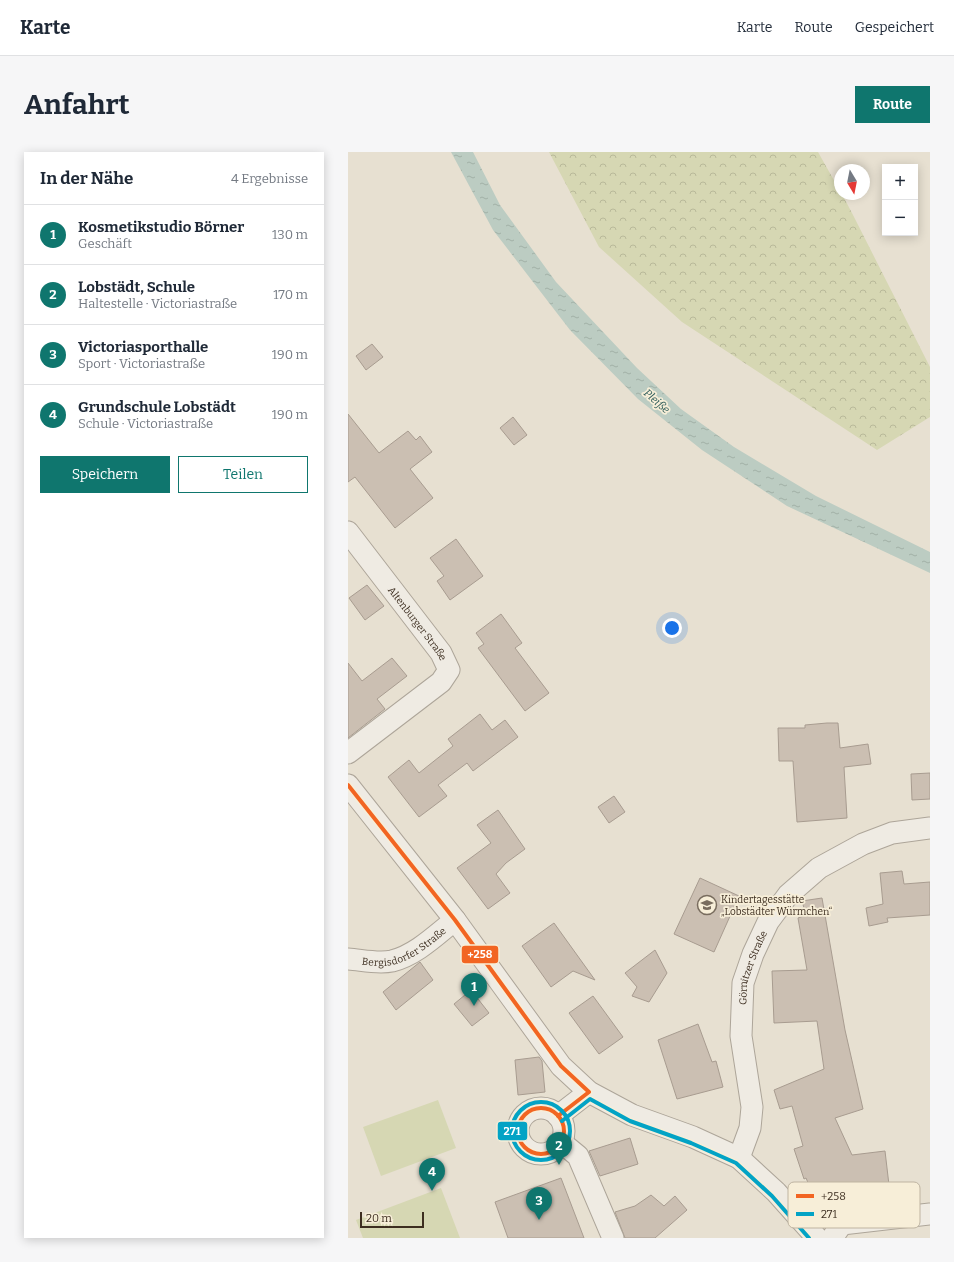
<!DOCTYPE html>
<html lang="de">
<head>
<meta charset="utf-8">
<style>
  :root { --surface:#fff; --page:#f6f6f7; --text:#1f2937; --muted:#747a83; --line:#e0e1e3; --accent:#0f766e }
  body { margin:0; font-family:Bitter,serif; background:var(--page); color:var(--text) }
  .controls { position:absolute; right:12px; top:12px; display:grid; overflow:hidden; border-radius:0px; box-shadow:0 2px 10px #0003 }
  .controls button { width:36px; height:36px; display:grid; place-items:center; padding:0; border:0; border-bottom:1px solid var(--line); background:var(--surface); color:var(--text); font:20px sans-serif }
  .compass { position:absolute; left:486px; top:12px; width:36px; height:36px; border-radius:50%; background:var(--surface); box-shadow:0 2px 10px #0003; rotate:170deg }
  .scale { position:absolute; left:12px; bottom:10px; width:64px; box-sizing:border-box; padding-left:4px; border:2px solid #3d2e20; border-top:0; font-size:11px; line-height:14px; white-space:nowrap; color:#3d2e20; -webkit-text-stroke:3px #f7eed8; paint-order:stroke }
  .you { position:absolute; left:324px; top:476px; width:14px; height:14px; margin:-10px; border:3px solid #fff; border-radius:50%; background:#1a73e8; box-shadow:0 0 0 6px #1a73e833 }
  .badge { display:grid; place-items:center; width:26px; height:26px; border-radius:50%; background:var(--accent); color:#fff; font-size:13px; font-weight:700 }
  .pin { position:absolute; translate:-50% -33px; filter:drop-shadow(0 1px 2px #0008) }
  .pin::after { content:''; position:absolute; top:21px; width:14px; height:12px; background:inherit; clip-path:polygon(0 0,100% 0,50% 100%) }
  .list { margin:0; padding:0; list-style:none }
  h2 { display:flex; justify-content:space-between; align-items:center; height:52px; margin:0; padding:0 16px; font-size:17px }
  h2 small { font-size:13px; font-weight:400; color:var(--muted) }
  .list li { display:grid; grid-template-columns:26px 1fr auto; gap:12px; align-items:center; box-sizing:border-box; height:60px; padding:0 16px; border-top:1px solid var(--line) }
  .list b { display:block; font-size:15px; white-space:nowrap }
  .list p { margin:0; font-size:13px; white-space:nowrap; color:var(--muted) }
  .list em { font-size:13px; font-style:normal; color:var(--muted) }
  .actions { display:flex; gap:8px; padding:12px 16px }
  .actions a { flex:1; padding:9px 0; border:1px solid var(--accent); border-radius:0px; text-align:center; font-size:14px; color:var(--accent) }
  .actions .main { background:var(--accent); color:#fff }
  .map { position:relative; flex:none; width:582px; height:1086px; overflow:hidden; border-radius:0px }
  header { display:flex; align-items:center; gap:24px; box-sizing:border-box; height:56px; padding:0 20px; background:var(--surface); border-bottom:1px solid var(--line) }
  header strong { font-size:19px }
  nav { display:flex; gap:22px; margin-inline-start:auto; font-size:14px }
  .intro { display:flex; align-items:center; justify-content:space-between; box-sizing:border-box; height:96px; padding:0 24px }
  h1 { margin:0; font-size:28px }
  .button { padding:10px 18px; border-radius:0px; background:var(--accent); color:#fff; font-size:14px; font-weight:700 }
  main { display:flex; gap:24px; padding:0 24px }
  aside { flex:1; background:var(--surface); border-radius:0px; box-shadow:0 2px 10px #0003 }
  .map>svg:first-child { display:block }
  .green { fill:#d6d7b3 }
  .forest { fill:url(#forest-crowns) }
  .water { fill:url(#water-ripples) }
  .building { fill:#cbbfb2; stroke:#a89c90 }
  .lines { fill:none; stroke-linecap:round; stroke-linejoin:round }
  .minor-casing { stroke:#ada599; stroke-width:23 }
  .minor { stroke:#efebe3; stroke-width:21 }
  .bus-1-casing { stroke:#f7eed8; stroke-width:7 }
  .bus-2-casing { stroke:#f7eed8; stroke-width:7 }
  .bus-1 { stroke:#f26522; stroke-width:4 }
  .bus-2 { stroke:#03a3c5; stroke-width:4 }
  .labels { text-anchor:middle; stroke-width:3.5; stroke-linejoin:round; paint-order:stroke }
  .street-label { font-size:10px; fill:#3d2e20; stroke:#f7eed8 }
  .poi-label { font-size:10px; fill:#3d2e20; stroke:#f7eed8; text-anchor:start }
  .water-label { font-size:11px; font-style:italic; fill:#2f5d5a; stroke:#f7eed8 }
  .key { fill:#f7eed8; stroke:#bfb4a1; stroke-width:1 }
  .key-label { font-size:11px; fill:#3d2e20 }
  .line-badge { stroke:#f7eed8; stroke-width:1.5 }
  .badge-label { font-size:11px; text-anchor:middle; font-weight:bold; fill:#fff }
</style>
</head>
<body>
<header>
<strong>Karte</strong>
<nav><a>Karte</a><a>Route</a><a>Gespeichert</a></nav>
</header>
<div class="intro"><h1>Anfahrt</h1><a class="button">Route</a></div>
<main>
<aside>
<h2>In der Nähe<small>4 Ergebnisse</small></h2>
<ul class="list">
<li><span class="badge">1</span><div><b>Kosmetikstudio Börner</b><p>Geschäft</p></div><em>130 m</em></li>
<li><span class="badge">2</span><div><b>Lobstädt, Schule</b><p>Haltestelle · Victoriastraße</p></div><em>170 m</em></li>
<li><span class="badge">3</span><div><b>Victoriasporthalle</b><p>Sport · Victoriastraße</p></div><em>190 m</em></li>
<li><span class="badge">4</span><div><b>Grundschule Lobstädt</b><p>Schule · Victoriastraße</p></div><em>190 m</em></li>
</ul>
<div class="actions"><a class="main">Speichern</a><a>Teilen</a></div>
</aside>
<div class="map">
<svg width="582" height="1086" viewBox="0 0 582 1086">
  <defs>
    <pattern id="forest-crowns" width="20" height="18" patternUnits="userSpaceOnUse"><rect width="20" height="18" fill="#d6d7b3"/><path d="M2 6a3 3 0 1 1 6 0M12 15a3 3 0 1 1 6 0" fill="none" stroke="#b9b99a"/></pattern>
    <pattern id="water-ripples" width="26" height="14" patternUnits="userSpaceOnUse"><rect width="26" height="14" fill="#bcccc2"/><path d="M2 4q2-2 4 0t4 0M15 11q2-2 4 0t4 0" fill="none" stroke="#a2b0a6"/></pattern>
  </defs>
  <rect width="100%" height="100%" fill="#e7e0d1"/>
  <path class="green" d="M 90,948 L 108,996 L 33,1024 L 15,975 Z
    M 93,1036 L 112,1086 L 15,1086 L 8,1068 Z"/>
  <path class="forest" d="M 201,0 L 470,0 L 492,39 L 492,42 L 494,42 L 505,63 L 582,215 L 582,265 L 529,298 L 334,170 L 251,95 Z"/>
  <path class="water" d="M 103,0 L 125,0 L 152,53 L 208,130 L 289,216 L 333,257 L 386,295 L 468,344 L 582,400 L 582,421 L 439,354 L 354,298 L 290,247 L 222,178 L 145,78 Z"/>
  <path class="building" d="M 24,192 L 35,205 L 18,218 L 8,204 Z
    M 0,262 L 31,301 L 60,279 L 68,288 L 72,284 L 84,300 L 62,317 L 85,346 L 47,376 L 7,325 L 0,330 Z
    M 165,265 L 179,283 L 166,293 L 152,276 Z
    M 108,387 L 135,424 L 102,448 L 89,429 L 96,424 L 82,406 Z
    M 19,433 L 36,454 L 17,468 L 1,446 Z
    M 153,462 L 174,491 L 167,496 L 201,541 L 177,559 L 130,496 L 136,492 L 128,481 Z
    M 44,506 L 59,524 L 29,547 L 37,557 L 0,586 L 0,511 L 14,529 Z
    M 132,562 L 144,578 L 157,568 L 170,585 L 125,619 L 119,611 L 90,633 L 99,644 L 71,665 L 40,625 L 61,608 L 71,621 L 105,594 L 100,587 Z
    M 479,571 L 490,571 L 492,596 L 520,592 L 523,612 L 496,615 L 499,666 L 449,670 L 445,609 L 431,609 L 430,576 L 457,576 L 457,573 Z
    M 582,621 L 582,647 L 564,648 L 563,622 Z
    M 266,644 L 277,660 L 261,671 L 250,655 Z
    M 150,658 L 177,697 L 158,711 L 148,722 L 162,741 L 140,757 L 109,716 L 143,691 L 129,673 Z
    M 554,719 L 556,732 L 582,730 L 582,763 L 539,766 L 540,770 L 521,774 L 518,756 L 535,752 L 532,721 Z
    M 352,726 L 391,744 L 366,800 L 326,782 Z
    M 474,746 L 497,878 L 515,957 L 487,966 L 504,1003 L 537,999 L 541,1033 L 483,1040 L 490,1057 L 473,1061 L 458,1026 L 456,1027 L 446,997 L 455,994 L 444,954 L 432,957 L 426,938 L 476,917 L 469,869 L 426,871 L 424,819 L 459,818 L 450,766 L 458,763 L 454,749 Z
    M 206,771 L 247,828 L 225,819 L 203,835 L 174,794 Z
    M 307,798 L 319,821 L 301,850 L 284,844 L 289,835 L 277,821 Z
    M 72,810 L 85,828 L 48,858 L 35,840 Z
    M 123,838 L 141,861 L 124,874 L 106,852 Z
    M 245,844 L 275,885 L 251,902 L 221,861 Z
    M 350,872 L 364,910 L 368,909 L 375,935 L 329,947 L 310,888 Z
    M 191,905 L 194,909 L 197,940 L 170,943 L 167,908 Z
    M 282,986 L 290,1012 L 252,1024 L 241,999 Z
    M 213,1026 L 236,1086 L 160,1086 L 147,1050 Z
    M 303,1043 L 316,1054 L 327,1044 L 339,1058 L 307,1086 L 277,1086 L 267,1060 L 287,1054 Z"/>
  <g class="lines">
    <g class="minor-casing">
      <g id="minor">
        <path id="s1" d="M 0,380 L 93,501 L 101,518 L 93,530 L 0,601"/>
        <path d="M 0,633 L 107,768 L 213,914 L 241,940 L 284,963 L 345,985 L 391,1006 L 428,1040 L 469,1086"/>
        <path id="s2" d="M 0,807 C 14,808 30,812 44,809 C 68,803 88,783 107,768"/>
        <circle cx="193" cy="979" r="23"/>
        <path d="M 210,964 L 241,940"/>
        <path d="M 213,990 L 230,1004 L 265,1086"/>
        <path id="s3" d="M 391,1006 L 402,976 L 404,955 L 393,884 L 395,831 L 405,802 L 420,770 L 440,743 L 471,716 L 515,692 L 544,681 L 582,676"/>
        <path d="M 484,1086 L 494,1072 L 582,1062"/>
      </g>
    </g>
    <use href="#minor" class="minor"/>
    <g class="bus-1-casing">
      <path id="bus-1" d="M 0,633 L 107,768 L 213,914 L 241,940 L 210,964
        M170 979a23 23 0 1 1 46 0a23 23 0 1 1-46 0Z"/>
    </g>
    <g class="bus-2-casing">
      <path id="bus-2" d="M164 979a29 29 0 1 1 58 0a29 29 0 1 1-58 0Z
        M 214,969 L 242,947 L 282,969 L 343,991 L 388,1011 L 424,1044 L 461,1086"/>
    </g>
    <use href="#bus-1" class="bus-1"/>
    <use href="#bus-2" class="bus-2"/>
  </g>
  <defs>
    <g id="school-ring" transform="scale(1)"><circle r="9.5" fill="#f7eed8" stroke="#786c5e" stroke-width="1.5"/><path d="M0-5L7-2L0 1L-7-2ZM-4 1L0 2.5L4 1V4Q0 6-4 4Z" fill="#786c5e"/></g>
  </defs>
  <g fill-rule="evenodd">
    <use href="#school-ring" x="359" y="753"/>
  </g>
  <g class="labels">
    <g class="street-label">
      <text dy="4" stroke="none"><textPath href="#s1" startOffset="115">Altenburger Straße</textPath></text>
      <text dy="4" stroke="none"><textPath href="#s2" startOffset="60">Bergisdorfer Straße</textPath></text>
      <text dy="4" stroke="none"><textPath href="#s3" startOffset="195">Görnitzer Straße</textPath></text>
    </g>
    <g class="poi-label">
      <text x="373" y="751">Kindertagesstätte<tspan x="373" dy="12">„Lobstädter Würmchen“</tspan></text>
    </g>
    <g class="water-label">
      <text transform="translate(309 249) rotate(41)" y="4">Pleiße</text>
    </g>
  </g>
  <rect x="440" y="1030" width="132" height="46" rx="6" class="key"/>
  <rect x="448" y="1042" width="18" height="4" fill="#f26522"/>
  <rect x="448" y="1060" width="18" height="4" fill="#03a3c5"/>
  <g class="key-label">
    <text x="473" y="1048">+258</text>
    <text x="473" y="1066">271</text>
  </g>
  <g class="line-badge">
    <rect x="113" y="793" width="38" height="19" rx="4" fill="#f26522"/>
    <rect x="149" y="969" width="31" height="20" rx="4" fill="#03a3c5"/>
  </g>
  <g class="badge-label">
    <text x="132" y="806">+258</text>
    <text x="164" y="983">271</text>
  </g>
</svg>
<div class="controls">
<button>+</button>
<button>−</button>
</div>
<svg class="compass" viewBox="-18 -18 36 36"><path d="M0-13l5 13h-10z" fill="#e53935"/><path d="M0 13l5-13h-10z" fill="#747a83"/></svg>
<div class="scale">20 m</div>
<div class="you"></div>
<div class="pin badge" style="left:126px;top:854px">1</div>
<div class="pin badge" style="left:211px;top:1013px">2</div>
<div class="pin badge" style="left:191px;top:1068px">3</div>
<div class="pin badge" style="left:84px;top:1039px">4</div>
</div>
</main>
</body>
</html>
